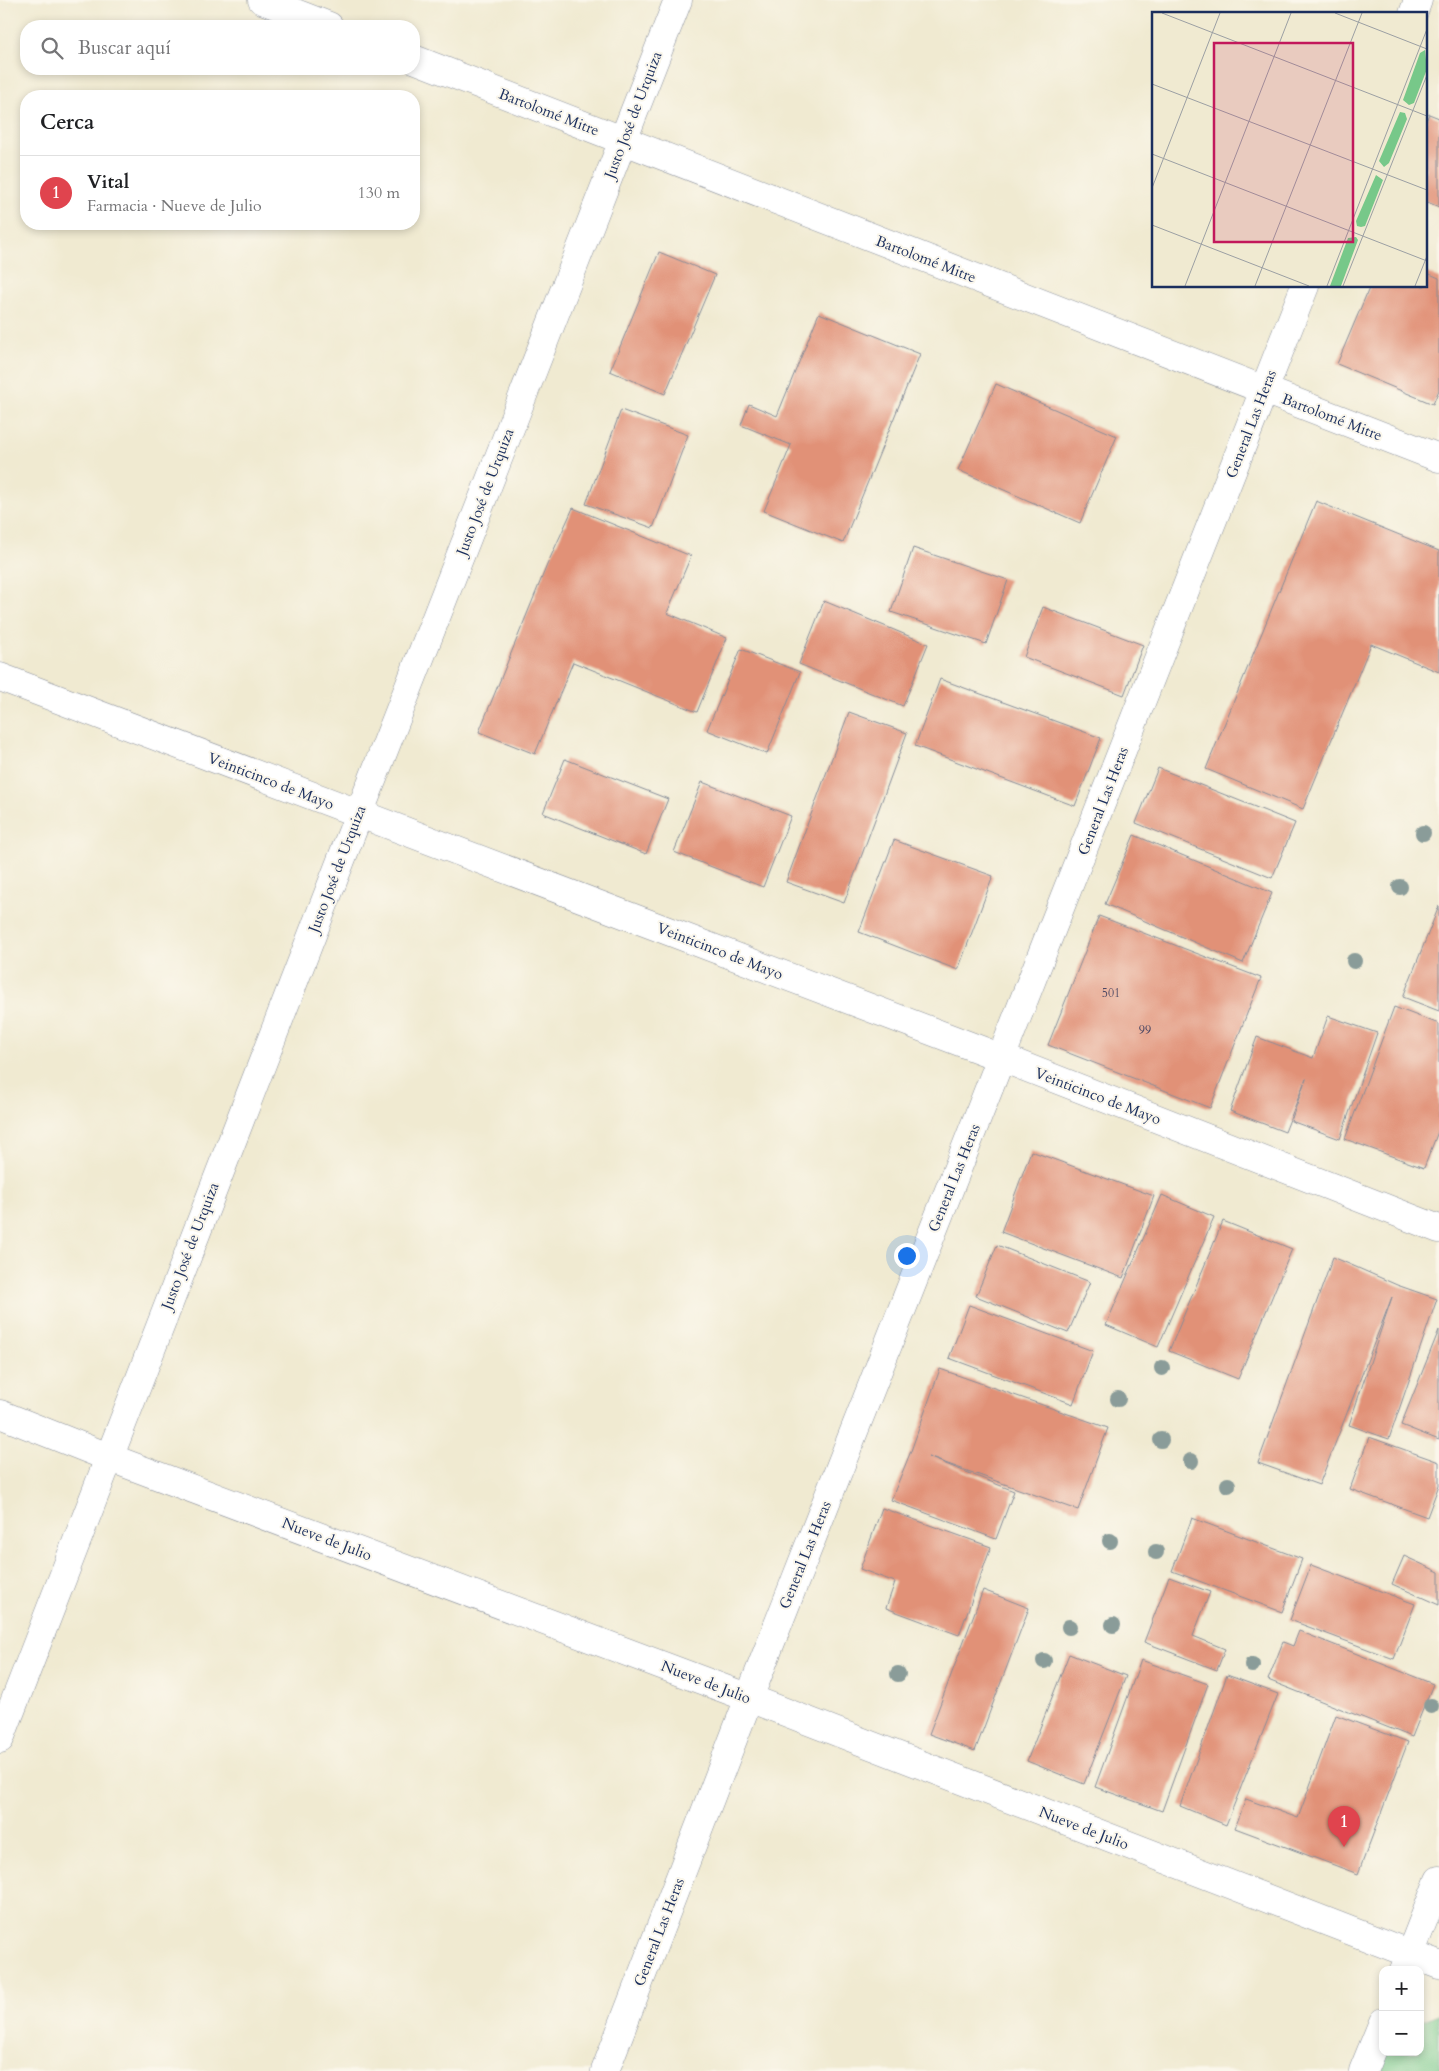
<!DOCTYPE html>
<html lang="es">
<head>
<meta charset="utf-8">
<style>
  :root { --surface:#fff; --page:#f2f2f2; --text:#202124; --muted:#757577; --line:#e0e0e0; --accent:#d1495b }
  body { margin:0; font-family:Cardo,serif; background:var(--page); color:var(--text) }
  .controls { position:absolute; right:15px; bottom:15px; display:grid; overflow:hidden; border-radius:10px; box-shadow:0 2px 8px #0003 }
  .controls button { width:45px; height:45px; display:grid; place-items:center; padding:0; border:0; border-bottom:1px solid var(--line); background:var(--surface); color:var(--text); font:25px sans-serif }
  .you { position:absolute; left:906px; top:1255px; width:18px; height:18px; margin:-12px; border:4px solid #fff; border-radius:50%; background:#1a73e8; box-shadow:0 0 0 8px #1a73e833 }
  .badge { display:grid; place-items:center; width:32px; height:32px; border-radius:50%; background:var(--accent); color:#fff; font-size:16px; font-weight:700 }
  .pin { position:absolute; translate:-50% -41px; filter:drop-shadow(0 1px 2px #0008) }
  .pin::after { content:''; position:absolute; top:26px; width:18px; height:15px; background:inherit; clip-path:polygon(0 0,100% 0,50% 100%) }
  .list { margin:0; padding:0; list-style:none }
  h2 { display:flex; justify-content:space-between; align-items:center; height:65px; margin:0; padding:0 20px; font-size:21px }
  h2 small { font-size:16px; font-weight:400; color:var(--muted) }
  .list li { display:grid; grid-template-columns:32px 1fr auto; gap:15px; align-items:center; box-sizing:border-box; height:75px; padding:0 20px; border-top:1px solid var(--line) }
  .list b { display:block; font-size:19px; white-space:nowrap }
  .list p { margin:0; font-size:16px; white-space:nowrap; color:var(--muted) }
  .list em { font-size:16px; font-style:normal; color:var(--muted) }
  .icon { flex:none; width:28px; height:28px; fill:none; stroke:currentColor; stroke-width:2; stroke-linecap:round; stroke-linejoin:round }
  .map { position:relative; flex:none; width:1439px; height:2071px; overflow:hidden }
  .search { position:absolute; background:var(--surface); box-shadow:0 2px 8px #0003; left:20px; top:20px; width:400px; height:55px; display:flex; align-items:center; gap:12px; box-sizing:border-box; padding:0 18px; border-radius:20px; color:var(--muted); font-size:19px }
  .panel { position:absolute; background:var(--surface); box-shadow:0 2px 8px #0003; left:20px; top:90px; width:400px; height:140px; border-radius:20px }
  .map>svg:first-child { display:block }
  .green { fill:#77c889; stroke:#497c74 }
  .building { fill:#e19177 }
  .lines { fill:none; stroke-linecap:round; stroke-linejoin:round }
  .minor-casing { stroke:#868c98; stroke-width:29 }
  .major-casing { stroke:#868c98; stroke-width:29 }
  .minor { stroke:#fff; stroke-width:28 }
  .major { stroke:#fff; stroke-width:28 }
  .tree { fill:#8a9c99 }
  .labels { text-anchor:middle; stroke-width:4; stroke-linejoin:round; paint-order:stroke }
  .number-label { font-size:12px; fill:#4c4864 }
  .street-label { font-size:15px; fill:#1b2f5e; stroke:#fbf7ec }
  .inset-road { fill:none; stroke:#9b9fa3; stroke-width:1 }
  .view { fill:#c2185b; fill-opacity:0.15; stroke:#c2185b; stroke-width:2.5 }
  .inset-edge { fill:none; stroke:#1b2f5e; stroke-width:2.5 }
</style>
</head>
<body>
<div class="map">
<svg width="1439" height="2071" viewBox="0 0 1439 2071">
  <rect width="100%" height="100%" fill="#fbf7ec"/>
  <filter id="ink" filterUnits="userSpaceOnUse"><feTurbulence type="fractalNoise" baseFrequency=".02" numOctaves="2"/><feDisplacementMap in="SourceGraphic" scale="10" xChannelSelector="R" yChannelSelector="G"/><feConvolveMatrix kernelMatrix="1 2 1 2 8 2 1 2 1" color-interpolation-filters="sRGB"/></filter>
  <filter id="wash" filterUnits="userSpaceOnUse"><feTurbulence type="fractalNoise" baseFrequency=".0096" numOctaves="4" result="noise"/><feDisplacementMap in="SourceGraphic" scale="20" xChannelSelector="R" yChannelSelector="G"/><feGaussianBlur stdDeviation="1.12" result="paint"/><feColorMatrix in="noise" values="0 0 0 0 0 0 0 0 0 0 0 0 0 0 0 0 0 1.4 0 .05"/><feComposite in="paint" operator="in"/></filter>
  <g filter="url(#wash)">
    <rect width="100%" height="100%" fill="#f0ead1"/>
    <path class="green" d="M 1439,2013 L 1439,2071 L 1379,2071 L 1386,2052 L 1420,2052 L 1420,2020 Z"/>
    <g id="blocks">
      <path class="building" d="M 1429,114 L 1439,118 L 1439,207 L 1425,201 L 1425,123 Z
        M 659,252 L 715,275 L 665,394 L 610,371 Z
        M 1425,272 L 1439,278 L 1439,390 L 1433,404 L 1337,364 L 1370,286 L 1425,286 Z
        M 819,313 L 920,354 L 843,543 L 764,511 L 791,445 L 741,425 L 749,404 L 777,416 Z
        M 996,384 L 1117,436 L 1080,523 L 958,470 Z
        M 621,410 L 688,435 L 653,528 L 586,504 Z
        M 1316,501 L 1439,551 L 1439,672 L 1371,644 L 1303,809 L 1206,769 Z
        M 573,508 L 691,556 L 667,613 L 727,638 L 697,712 L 573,662 L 535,754 L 479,732 L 547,565 Z
        M 913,548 L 1008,580 L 986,644 L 891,612 Z
        M 824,601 L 928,644 L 903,706 L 799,664 Z
        M 1043,607 L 1143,645 L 1124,695 L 1024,657 Z
        M 741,649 L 800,672 L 767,754 L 707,730 Z
        M 940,679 L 1101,738 L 1075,806 L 915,746 Z
        M 849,712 L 907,733 L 844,903 L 786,882 Z
        M 565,759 L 668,799 L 646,854 L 543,813 Z
        M 1158,768 L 1295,823 L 1272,878 L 1136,823 Z
        M 702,782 L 791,816 L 763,887 L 674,852 Z
        M 1134,835 L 1272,893 L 1243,963 L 1105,904 Z
        M 894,840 L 993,876 L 958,970 L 859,932 Z
        M 1439,906 L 1439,1011 L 1403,997 Z
        M 1099,916 L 1261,978 L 1210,1108 L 1048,1045 Z
        M 1394,1007 L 1439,1024 L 1439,1129 L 1424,1168 L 1345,1139 Z
        M 1328,1016 L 1377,1033 L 1340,1139 L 1291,1121 L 1306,1078 L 1285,1132 L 1230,1111 L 1257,1037 L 1313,1058 Z
        M 1031,1151 L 1154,1196 L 1123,1278 L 1001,1232 Z
        M 1162,1195 L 1214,1217 L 1158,1347 L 1106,1325 Z
        M 1223,1221 L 1292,1249 L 1238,1379 L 1169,1351 Z
        M 997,1245 L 1090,1282 L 1068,1333 L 976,1296 Z
        M 1333,1257 L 1397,1285 L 1437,1299 L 1389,1439 L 1349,1425 L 1392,1297 L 1319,1485 L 1258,1463 Z
        M 969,1305 L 1093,1351 L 1073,1404 L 949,1358 Z
        M 1439,1330 L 1439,1440 L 1401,1425 Z
        M 940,1369 L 1108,1428 L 1078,1510 L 928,1457 L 1014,1491 L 996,1539 L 891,1500 L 911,1451 Z
        M 1369,1437 L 1439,1462 L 1439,1485 L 1427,1517 L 1350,1489 Z
        M 882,1508 L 991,1547 L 959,1635 L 886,1608 L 895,1582 L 860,1569 Z
        M 1192,1518 L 1302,1559 L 1282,1612 L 1172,1571 Z
        M 1404,1556 L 1439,1572 L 1439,1605 L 1392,1584 Z
        M 1311,1565 L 1415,1604 L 1394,1659 L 1290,1620 Z
        M 1169,1577 L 1210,1592 L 1193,1636 L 1225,1649 L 1217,1670 L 1144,1642 Z
        M 983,1590 L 1029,1608 L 975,1751 L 929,1734 Z
        M 1299,1631 L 1433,1684 L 1412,1737 L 1268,1680 L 1283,1642 L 1293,1646 Z
        M 1069,1654 L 1126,1676 L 1084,1784 L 1027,1761 Z
        M 1141,1660 L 1208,1684 L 1162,1811 L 1095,1787 Z
        M 1227,1675 L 1278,1694 L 1226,1825 L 1180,1806 Z
        M 1336,1715 L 1408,1742 L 1358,1874 L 1235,1828 L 1246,1799 L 1298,1818 Z"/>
    </g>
  </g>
  <g filter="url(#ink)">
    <use href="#blocks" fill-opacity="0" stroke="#868c98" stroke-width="1"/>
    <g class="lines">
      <g class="minor-casing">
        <path id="minor" d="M 262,0 L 329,26
          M 1413,14 L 1418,0
          M 414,59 L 1439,458
          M 0,677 L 1002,1058 L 1439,1229
          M 0,1739 L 359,814 L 678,0
          M 605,2071 L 749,1698 L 1305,286"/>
      </g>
      <g class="major-casing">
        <path id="major" d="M 0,1414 L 108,1457 L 749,1698 L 1439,1965
          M 1404,1970 L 1439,1880
          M 1363,2071 L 1383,2022"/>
      </g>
      <use href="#minor" class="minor"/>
      <use href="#major" class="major"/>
    </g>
    <g class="tree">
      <circle cx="1423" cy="833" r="8"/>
      <circle cx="1400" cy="887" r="8"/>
      <circle cx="1354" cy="961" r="8"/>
      <circle cx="1162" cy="1368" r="8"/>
      <circle cx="1118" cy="1399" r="8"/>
      <circle cx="1161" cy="1440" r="8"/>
      <circle cx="1191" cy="1461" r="8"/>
      <circle cx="1228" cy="1485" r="8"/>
      <circle cx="1110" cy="1541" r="8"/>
      <circle cx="1156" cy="1552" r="8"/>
      <circle cx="1113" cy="1625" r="8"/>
      <circle cx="1069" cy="1627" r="8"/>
      <circle cx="1044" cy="1661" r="8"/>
      <circle cx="1252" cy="1665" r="8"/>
      <circle cx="898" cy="1674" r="8"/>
      <circle cx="1431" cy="1706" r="8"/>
    </g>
  </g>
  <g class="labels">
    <g class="number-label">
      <text x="1111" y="997">501</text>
      <text x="1145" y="1034">99</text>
    </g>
    <g class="street-label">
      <text transform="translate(549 112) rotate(21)" y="5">Bartolomé Mitre</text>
      <text transform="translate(633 115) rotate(-69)" y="5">Justo José de Urquiza</text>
      <text transform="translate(926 259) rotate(21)" y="5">Bartolomé Mitre</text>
      <text transform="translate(1332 417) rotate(21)" y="5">Bartolomé Mitre</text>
      <text transform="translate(1251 424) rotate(-69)" y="5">General Las Heras</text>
      <text transform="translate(485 492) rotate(-69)" y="5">Justo José de Urquiza</text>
      <text transform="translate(271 781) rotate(21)" y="5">Veinticinco de Mayo</text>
      <text transform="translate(1103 801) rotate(-69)" y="5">General Las Heras</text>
      <text transform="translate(337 869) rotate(-69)" y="5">Justo José de Urquiza</text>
      <text transform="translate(720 951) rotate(21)" y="5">Veinticinco de Mayo</text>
      <text transform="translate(1098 1096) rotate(21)" y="5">Veinticinco de Mayo</text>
      <text transform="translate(954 1178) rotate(-68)" y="5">General Las Heras</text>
      <text transform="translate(190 1246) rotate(-69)" y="5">Justo José de Urquiza</text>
      <text transform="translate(327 1539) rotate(21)" y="5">Nueve de Julio</text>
      <text transform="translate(805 1555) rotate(-68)" y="5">General Las Heras</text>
      <text transform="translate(706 1682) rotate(21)" y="5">Nueve de Julio</text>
      <text transform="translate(1084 1828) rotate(21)" y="5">Nueve de Julio</text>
      <text transform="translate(659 1932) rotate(-69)" y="5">General Las Heras</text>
    </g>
  </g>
  <g transform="translate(1152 12)">
    <rect width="275" height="275" fill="#f0ead1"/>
    <path d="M 273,38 L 275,57 L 262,91 L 257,93 L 251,88 L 268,41 ZM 248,100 L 253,101 L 255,107 L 237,151 L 232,155 L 227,149 ZM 224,163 L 231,168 L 213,214 L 209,215 L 205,214 L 204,209 ZM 204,225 L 206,228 L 189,274 L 178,274 L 196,226 Z" fill="#77c889"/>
    <path class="inset-road" d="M 10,1 L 275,104M 183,1 L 275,37M 0,72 L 275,178M 0,142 L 275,249M 0,176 L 68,1M 0,213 L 157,274M 33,274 L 139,1M 103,274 L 210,1M 175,274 L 275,17M 191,274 L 275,63M 263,274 L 275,244"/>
    <path class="view" d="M 62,31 L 201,31 L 201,230 L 62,230 Z"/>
    <rect width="275" height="275" class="inset-edge"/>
  </g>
</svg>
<div class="controls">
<button>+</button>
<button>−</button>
</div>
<div class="you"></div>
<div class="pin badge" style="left:1344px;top:1847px;background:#e0444e">1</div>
<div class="search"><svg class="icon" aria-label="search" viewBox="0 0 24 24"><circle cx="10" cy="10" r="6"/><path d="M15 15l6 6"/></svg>Buscar aquí</div>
<section class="panel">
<h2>Cerca<small></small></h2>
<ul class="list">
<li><span class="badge" style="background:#e0444e">1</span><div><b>Vital</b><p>Farmacia · Nueve de Julio</p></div><em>130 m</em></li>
</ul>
</section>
</div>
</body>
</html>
